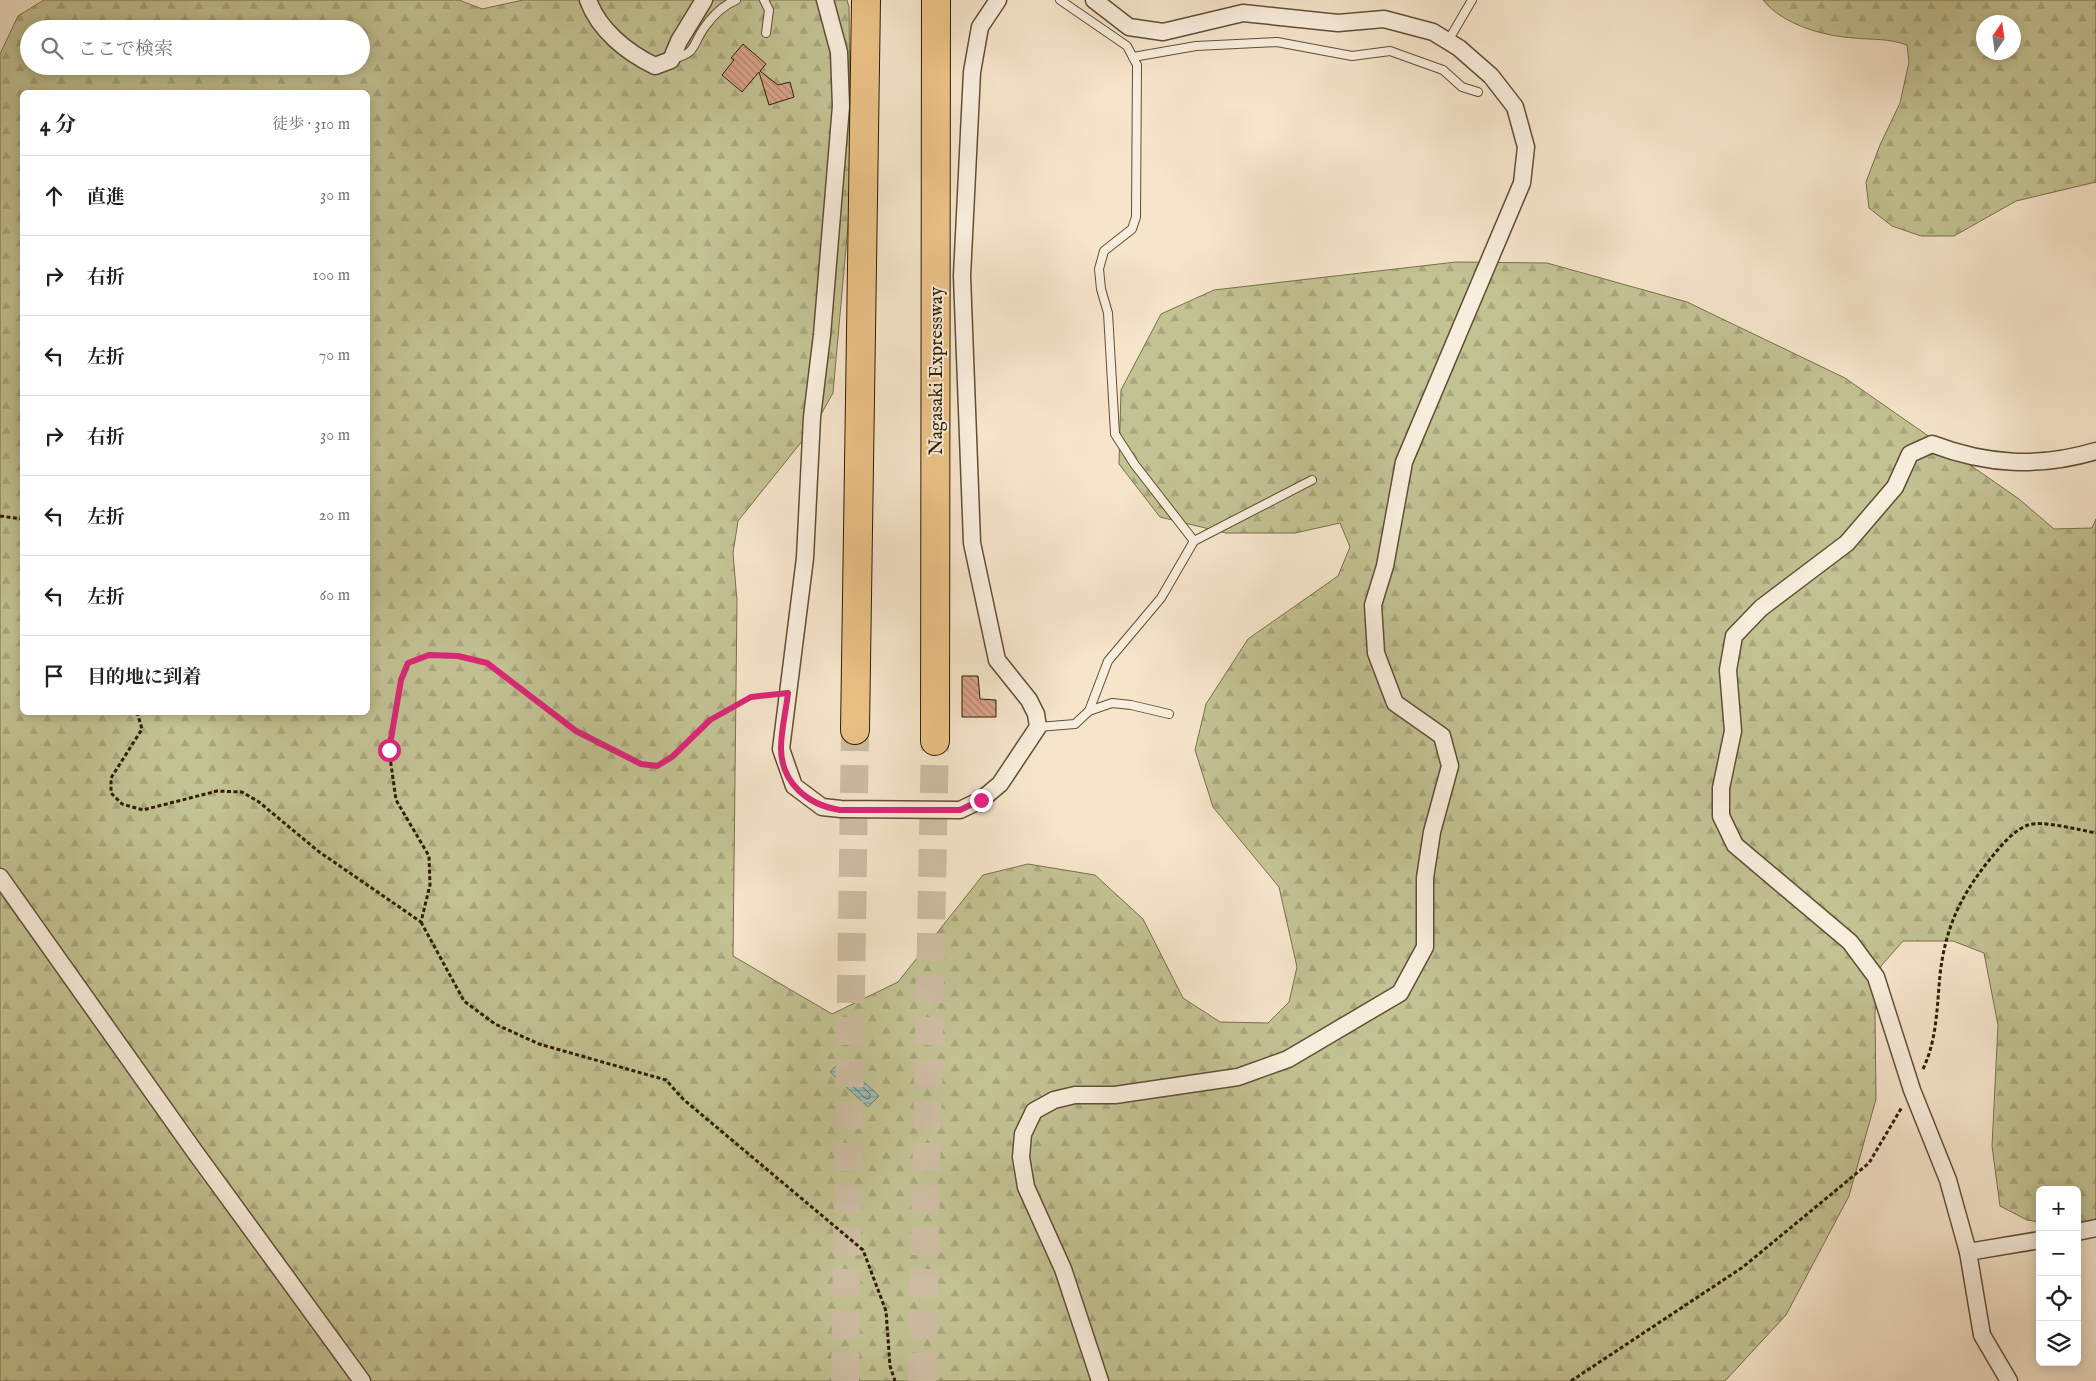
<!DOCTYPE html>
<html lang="ja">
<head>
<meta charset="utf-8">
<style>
	body { margin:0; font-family:"IM FELL English","Noto Serif JP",serif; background:#f6f6f6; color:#202124 }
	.controls { position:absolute; right:15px; bottom:15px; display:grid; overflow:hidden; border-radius:8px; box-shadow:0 2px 12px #0003 }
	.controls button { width:45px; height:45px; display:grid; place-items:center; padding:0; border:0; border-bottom:1px solid #e0e0e0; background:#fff; color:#202124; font:25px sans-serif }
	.compass { position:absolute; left:1976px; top:15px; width:45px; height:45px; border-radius:50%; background:#fff; box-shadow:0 2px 12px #0003; rotate:13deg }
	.stop { position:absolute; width:15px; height:15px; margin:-11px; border:4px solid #db2777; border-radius:50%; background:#fff }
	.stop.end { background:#db2777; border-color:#fff; box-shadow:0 1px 5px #0008 }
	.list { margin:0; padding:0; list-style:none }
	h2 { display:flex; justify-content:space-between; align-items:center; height:65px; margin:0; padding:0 20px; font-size:21px }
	h2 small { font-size:16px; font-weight:400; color:#757577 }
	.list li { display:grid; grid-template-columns:32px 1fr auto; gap:15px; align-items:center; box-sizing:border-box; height:80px; padding:0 20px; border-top:1px solid #e0e0e0 }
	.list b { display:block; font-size:19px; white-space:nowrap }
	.list em { font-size:16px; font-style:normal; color:#757577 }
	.icon { flex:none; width:28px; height:28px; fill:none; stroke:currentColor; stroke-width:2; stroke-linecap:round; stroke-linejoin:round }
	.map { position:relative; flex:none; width:2096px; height:1381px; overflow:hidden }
	.search { position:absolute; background:#fff; box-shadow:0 2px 12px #0003; left:20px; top:20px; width:350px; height:55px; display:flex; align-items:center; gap:12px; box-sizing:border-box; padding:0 18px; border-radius:28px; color:#757577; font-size:19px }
	.panel { position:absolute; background:#fff; box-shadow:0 2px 12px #0003; left:20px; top:90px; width:350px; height:625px; border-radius:8px }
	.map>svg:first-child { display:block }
	.forest { fill:url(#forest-firs); stroke:#79704b; fill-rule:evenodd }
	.water { fill:url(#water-rules); stroke:#717e71 }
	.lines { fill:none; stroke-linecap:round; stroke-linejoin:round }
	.shore { stroke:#666e5e; stroke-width:1 }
	.building { fill:url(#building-back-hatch); stroke:#2f1d03 }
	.highway-tunnel { stroke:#cebda3; stroke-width:28; stroke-dasharray:28 14; stroke-linecap:butt }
	.lane-casing { stroke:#614f35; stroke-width:10 }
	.street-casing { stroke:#614f35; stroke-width:19 }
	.highway-casing { stroke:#2f1d03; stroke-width:30 }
	.path { stroke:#2f1d03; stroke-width:3; stroke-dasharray:4 2.5; stroke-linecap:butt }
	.lane { stroke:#f9eedd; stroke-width:8 }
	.street { stroke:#f9eedd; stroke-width:16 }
	.highway { stroke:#ebc286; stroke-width:28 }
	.route { stroke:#db2777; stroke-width:6 }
	.labels { text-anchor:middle; stroke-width:4; stroke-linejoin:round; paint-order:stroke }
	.street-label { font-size:19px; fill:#2f1d03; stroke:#f9eedd }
</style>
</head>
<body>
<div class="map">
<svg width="2096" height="1381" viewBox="0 0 2096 1381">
	<defs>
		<pattern id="forest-firs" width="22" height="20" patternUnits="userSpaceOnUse" patternTransform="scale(1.25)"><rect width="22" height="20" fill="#c3c293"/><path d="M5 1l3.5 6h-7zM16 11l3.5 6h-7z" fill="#a8a67d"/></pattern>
		<pattern id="water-rules" width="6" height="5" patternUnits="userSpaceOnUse" patternTransform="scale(1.25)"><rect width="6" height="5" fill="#9dbfba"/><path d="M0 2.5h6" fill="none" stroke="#809b95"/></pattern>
		<pattern id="building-back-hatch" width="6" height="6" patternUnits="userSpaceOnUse" patternTransform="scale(1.25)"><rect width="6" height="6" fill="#dba38b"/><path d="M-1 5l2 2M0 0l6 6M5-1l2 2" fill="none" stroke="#b2846f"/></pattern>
	</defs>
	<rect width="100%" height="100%" fill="#f6e5cb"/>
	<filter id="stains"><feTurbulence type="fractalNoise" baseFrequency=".004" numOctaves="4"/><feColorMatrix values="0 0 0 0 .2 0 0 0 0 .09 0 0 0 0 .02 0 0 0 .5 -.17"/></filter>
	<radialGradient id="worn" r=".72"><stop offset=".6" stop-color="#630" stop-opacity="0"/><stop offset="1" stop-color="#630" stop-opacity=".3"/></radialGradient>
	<g class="forest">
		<path d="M44 0H459L482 9 523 0H847L849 7 851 192 833 393 815 425 738 521 733 553 737 601 733 956 832 1014 898 982 983 875 1028 864 1095 875 1143 919 1183 998 1220 1022 1268 1023 1289 1002 1297 967 1279 887 1213 807 1195 750 1206 704 1248 639 1338 576 1350 547 1340 523 1295 533H1226L1160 517 1119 464 1121 390 1161 314 1214 290 1456 262 1547 263 1687 302 1845 378 2019 499 2054 529 2092 528 2096 519V1222L2077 1227V1190H2040V1222L2027 1220 2000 1206 1992 1146 1998 1025 1984 953 1953 941H1903L1881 966 1875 1011 1876 1099 1849 1196 1786 1315 1725 1381H0V54L18 16ZM29 29H361V66H29ZM22 92H368V712H22Z"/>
		<path d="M1763 0H2096V182L2016 201 1954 236H1921L1892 226 1869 208 1866 182 1880 145 1900 103 1909 62 1907 45C1887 38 1874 40 1854 38 1824 36 1783 25 1763 0ZM1984 22H2014V52H1984Z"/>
	</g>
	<polygon class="water" points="841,1061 879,1096 868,1107 830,1072"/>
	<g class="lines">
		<polygon class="shore" points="843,1069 870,1094 870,1098 866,1099 839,1073 839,1070"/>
	</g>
	<g class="building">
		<polygon points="743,44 766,64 760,71 778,85 790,82 794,97 769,105 759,72 742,92 722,75 734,60 731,58"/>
		<polygon points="962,676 978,676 980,699 996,700 996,717 962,717"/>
	</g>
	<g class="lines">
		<g class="highway-tunnel">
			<polyline points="845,1381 855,730"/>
			<polyline points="922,1381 935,741"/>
		</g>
		<g class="lane-casing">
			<g id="lane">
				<polyline points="764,0 769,10 766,33"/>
				<polyline points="1060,0 1127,46 1137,65 1136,217 1132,229 1104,251 1099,269 1101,289 1108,313 1115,434 1135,465 1194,541 1312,480"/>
				<polyline points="1448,41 1472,0"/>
				<polyline points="1133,57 1196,46 1277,42 1352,56 1390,51 1443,70 1462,87 1478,92"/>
				<path d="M673 59C697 53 692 45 704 28 713 15 722 6 736 0"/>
				<polyline points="1089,711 1112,703 1131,705 1169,714"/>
				<polyline points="1038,727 1075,724 1089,711 1108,661 1161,598 1194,541"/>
			</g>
		</g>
		<g class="street-casing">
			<g id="street">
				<path d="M588 0C599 30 626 52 655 66L671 60 679 41 704 0"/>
				<polyline points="825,0 839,52 841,106 822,335 812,417 805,558 781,749 794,786 822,807 841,809 960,810 981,800 1000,784 1038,727 1036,714 1029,700 997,660 972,543 962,276 972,72 980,27 998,0"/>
				<polyline points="1094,0 1129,27 1163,32 1243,13 1338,23 1384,19 1433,32 1459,48 1491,76 1515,107 1526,147 1522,183 1404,462 1385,566 1373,605 1376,653 1395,703 1442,736 1450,766 1432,832 1425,878 1425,947 1400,993 1288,1059 1238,1077 1115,1095 1075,1095 1054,1100 1034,1111 1023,1134 1021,1157 1026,1187 1063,1269 1100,1381"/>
				<polyline points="0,877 195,1152 362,1381"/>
				<polyline points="2077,1232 2096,1228"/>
				<polyline points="1968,1252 2040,1240"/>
				<path d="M2009 1381 1982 1335 1968 1252 1948 1180 1912 1090 1876 977 1850 942 1735 845 1721 816V788L1733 731 1728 670 1734 636 1761 608 1847 543 1895 487 1910 454 1932 444C1987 465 2039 468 2096 451"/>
			</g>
		</g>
		<g class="highway-casing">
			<g id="highway">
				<polyline points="855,730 866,0"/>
				<polyline points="935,741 936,0"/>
			</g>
		</g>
		<g class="path">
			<polyline points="0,516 22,519"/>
			<polyline points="137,712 142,729 111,778 111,793 122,804 143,810 217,791 242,792 259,802 318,851 421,922 430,885 429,856 396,800 389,750 401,681 407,663 429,655 458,656 487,663 576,731 641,765 657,766 672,757 710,720 751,697 772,695"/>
			<polyline points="421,922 464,1001 495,1024 539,1044 666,1080 683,1099 863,1250 886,1311 890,1366 895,1381"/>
			<path d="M1923 1069C1937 1040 1937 1006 1940 975 1945 930 1959 899 1986 864 1998 850 2010 832 2028 825 2042 820 2080 830 2096 833"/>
			<polyline points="1571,1381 1743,1267 1869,1163 1902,1107"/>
		</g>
		<use href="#lane" class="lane"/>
		<use href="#street" class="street"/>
		<use href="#highway" class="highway"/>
	</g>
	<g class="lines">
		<path class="route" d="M389 750 401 680 408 663 429 655 458 656 487 663 576 731 641 764 657 766 672 757 710 720 751 697 788 693C786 711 781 730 781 748 781 783 808 805 840 810H960L981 800"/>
	</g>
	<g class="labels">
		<g class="street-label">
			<text transform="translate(935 371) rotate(-90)" y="7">Nagasaki Expressway</text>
		</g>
	</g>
	<rect width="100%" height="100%" filter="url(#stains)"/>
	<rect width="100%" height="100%" fill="url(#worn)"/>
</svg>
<div class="controls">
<button>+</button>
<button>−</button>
<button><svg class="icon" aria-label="locate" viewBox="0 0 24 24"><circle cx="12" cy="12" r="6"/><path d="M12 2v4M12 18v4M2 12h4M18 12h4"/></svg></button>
<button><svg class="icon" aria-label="layers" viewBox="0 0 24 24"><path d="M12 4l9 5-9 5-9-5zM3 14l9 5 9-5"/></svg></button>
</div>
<svg class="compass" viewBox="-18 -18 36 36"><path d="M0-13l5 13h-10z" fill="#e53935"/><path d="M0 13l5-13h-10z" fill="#757577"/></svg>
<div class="stop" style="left:389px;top:750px"></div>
<div class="stop end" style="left:981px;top:800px"></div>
<div class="search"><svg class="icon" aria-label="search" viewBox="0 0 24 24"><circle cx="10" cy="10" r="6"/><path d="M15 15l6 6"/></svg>ここで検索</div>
<section class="panel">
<h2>4 分<small>徒歩 · 310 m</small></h2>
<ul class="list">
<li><svg class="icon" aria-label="ahead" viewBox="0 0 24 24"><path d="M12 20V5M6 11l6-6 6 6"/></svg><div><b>直進</b></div><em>30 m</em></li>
<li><svg class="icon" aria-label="right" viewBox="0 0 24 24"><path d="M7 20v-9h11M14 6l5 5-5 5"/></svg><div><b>右折</b></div><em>100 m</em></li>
<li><svg class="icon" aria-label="left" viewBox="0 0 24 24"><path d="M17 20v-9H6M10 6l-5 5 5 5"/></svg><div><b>左折</b></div><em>70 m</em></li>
<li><svg class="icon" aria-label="right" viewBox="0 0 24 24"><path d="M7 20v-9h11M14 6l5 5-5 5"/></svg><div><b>右折</b></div><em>30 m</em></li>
<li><svg class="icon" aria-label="left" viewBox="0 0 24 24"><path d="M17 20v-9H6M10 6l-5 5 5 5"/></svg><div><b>左折</b></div><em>20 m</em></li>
<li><svg class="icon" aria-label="left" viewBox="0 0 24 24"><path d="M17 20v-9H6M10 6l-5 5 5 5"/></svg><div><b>左折</b></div><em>60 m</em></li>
<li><svg class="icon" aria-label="arrive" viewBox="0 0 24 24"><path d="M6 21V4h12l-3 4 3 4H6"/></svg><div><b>目的地に到着</b></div></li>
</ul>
</section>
</div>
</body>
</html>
